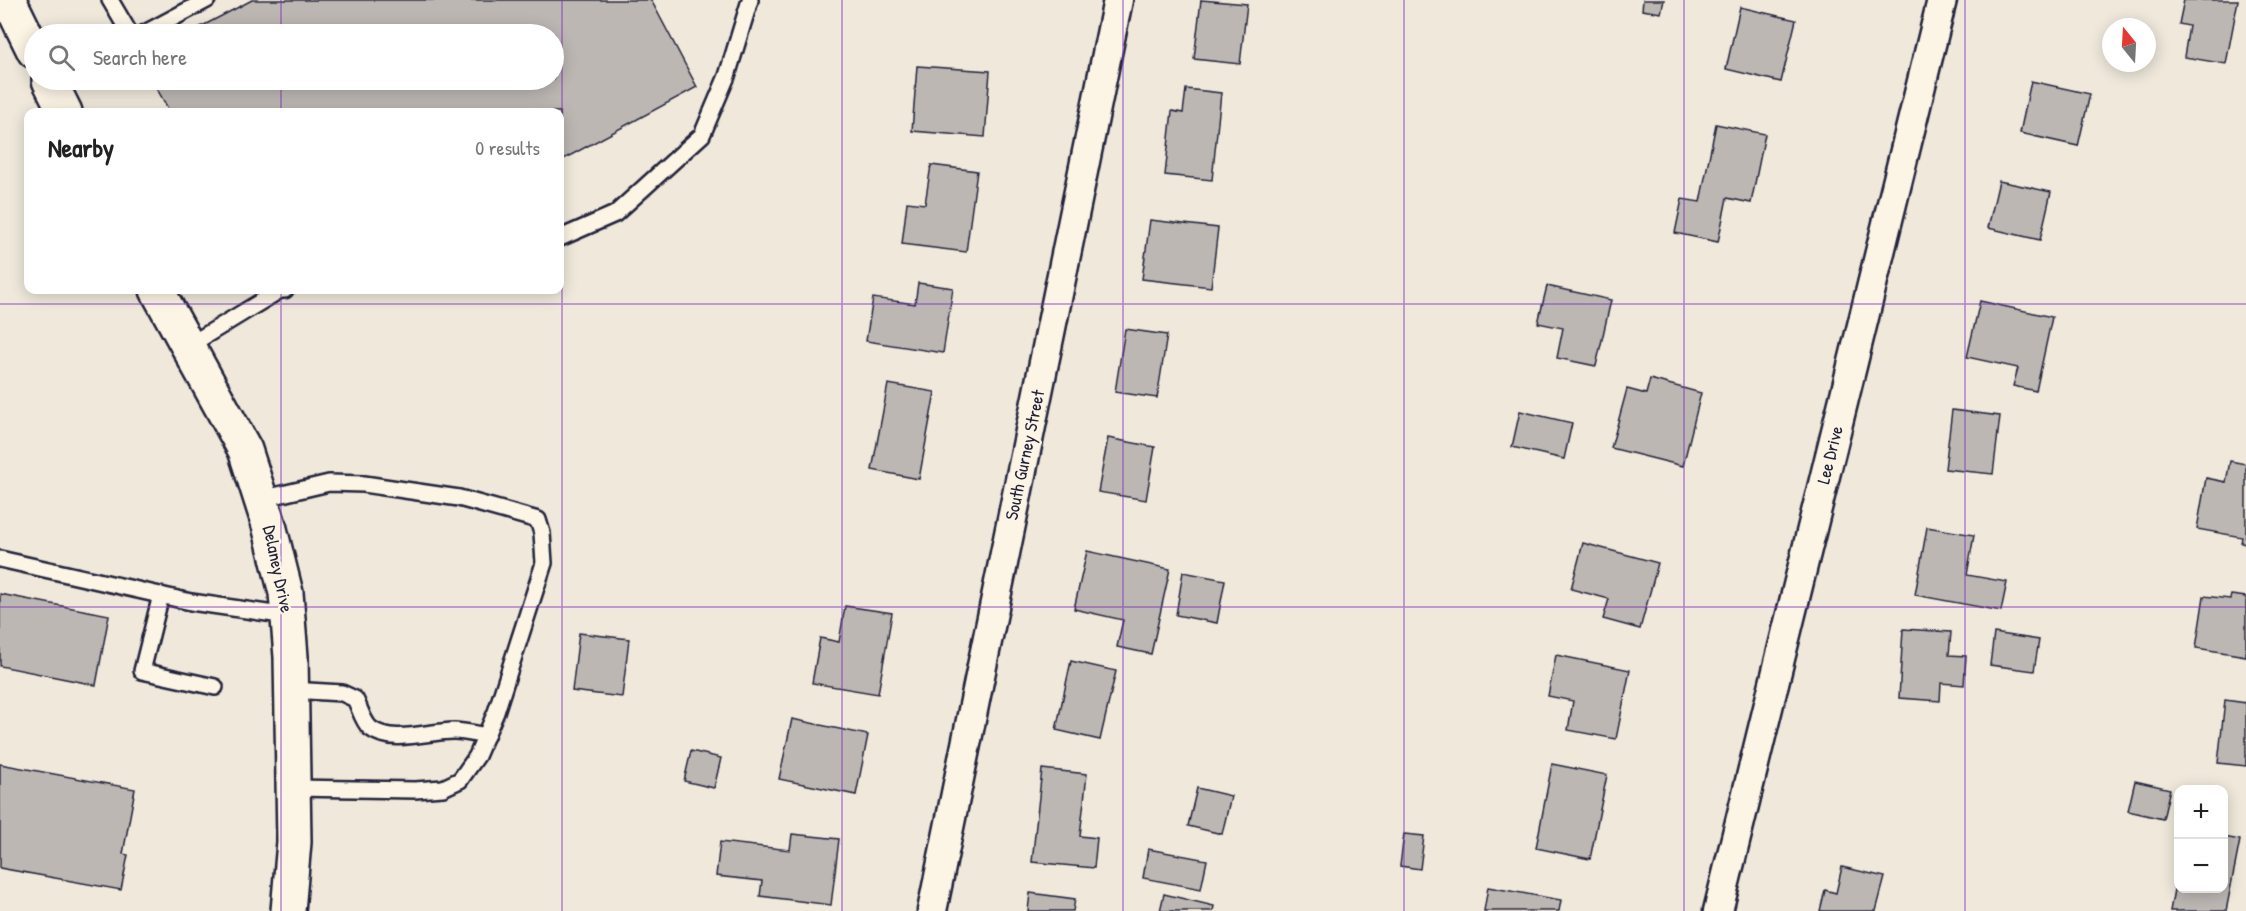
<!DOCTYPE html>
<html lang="en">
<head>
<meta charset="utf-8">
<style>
	body { margin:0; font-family:"Patrick Hand",sans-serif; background:#f6f6f6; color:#222 }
	.controls { position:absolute; right:18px; bottom:18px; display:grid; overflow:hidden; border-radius:12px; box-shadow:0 3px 15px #0003 }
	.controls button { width:54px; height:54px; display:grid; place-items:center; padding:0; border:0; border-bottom:2px solid #e0e0e0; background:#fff; color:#222; font:30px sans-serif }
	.compass { position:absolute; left:2102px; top:18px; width:54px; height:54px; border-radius:50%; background:#fff; box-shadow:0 3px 15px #0003; rotate:342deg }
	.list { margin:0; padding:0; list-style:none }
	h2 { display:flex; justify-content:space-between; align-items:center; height:78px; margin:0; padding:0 24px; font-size:26px }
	h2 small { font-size:20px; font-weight:400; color:#767676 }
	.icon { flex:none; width:33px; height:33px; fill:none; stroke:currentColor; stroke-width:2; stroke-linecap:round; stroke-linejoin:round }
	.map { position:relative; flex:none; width:2246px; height:911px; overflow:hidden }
	.search { position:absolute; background:#fff; box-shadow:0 3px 15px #0003; left:24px; top:24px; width:540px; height:66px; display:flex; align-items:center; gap:15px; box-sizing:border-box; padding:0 21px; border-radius:33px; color:#767676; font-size:22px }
	.panel { position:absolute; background:#fff; box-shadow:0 3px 15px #0003; left:24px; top:108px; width:540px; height:186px; border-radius:12px }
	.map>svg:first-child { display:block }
	.building { fill:#bcb7b3; stroke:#22223b; stroke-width:1.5 }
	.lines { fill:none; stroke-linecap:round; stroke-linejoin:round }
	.lane-casing { stroke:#22223b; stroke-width:20 }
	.street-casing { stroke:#22223b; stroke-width:33 }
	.secondary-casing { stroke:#22223b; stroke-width:38 }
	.lane { stroke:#fcf5e5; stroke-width:15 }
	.street { stroke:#fcf5e5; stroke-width:28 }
	.secondary { stroke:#fcf5e5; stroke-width:33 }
	.grid { fill:none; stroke:#7b2cbf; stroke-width:1.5; stroke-opacity:0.55 }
	.labels { text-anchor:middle; stroke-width:5; stroke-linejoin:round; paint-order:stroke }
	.street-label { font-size:18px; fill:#22223b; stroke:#fcf5e5 }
</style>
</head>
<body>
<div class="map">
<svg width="2246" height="911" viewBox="0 0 2246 911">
	<rect width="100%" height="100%" fill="#efe8db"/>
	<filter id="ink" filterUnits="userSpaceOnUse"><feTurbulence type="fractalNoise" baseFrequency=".0167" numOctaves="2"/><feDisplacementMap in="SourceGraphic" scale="12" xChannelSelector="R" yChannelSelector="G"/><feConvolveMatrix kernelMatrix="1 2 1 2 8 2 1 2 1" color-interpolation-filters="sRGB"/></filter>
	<g filter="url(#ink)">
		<g class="building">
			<polygon points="252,0 651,0 697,87 560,161 560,112 170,112 152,80 554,80 554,34 187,34"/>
			<polygon points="1201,0 1247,4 1240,64 1194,59"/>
			<polygon points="1643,0 1664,0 1661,13 1642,10"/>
			<polygon points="2184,0 2238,0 2226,64 2184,57 2189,26 2179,24"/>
			<polygon points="1740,7 1796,20 1781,82 1726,69"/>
			<polygon points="917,66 990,71 985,137 912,131"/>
			<polygon points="2031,81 2090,94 2078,146 2020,133"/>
			<polygon points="1186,89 1221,93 1212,180 1165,175 1172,111 1183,113"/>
			<polygon points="1716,124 1765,134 1751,203 1727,198 1718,242 1675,233 1682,199 1700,202"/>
			<polygon points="931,165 977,171 966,252 902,244 907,202 925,204"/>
			<polygon points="1999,181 2051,192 2040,240 1988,228"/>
			<polygon points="1150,220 1218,228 1211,287 1142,279"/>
			<polygon points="918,283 953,288 943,353 866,341 873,298 915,304"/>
			<polygon points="1547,286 1611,300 1596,366 1557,358 1563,328 1538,323"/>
			<polygon points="1980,301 2052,317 2036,391 2013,386 2018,368 1967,357"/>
			<polygon points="1125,329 1167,335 1157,398 1115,392"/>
			<polygon points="1650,379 1701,393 1683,466 1611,448 1627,389 1646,394"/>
			<polygon points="888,384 935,392 919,479 872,470"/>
			<polygon points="1952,410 2000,416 1993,474 1945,469"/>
			<polygon points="1520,411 1572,423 1564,459 1512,447"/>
			<polygon points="1108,438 1155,447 1146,500 1098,492"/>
			<polygon points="2230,461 2246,464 2246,544 2241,543 2242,537 2197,529 2206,478 2226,482"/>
			<polygon points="1927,527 1974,535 1967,575 2007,582 2001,611 1915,595"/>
			<polygon points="1583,543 1658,563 1640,629 1603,619 1609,599 1571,589"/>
			<polygon points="1087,551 1170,569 1151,654 1117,647 1123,620 1074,609"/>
			<polygon points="1183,572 1225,580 1217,623 1176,615"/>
			<polygon points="0,594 109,615 96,685 0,666"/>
			<polygon points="2231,595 2246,597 2246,656 2196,648 2204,596 2230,599"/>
			<polygon points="845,606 892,613 878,694 812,683 820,638 839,642"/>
			<polygon points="1903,629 1951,632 1949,655 1966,656 1964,685 1941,683 1940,701 1899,698"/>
			<polygon points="579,633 629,639 622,697 572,691"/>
			<polygon points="1994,633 2039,640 2034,671 1990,665"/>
			<polygon points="1556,655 1630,670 1616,739 1568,730 1573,701 1548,696"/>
			<polygon points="1071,661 1116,671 1100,740 1056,730"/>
			<polygon points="2225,700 2246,703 2246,766 2218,763"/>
			<polygon points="792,719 868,735 856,795 779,779"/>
			<polygon points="691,751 721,758 714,788 684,781"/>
			<polygon points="0,764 135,789 123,854 128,855 121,890 0,868"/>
			<polygon points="1552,764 1607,775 1590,859 1536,848"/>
			<polygon points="1042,769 1087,774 1080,836 1097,838 1094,868 1032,862"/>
			<polygon points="2135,781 2170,789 2163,819 2128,811"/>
			<polygon points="1197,788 1231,796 1222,834 1188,826"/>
			<polygon points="792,834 839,839 831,905 760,896 762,881 716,876 720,842 790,850"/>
			<polygon points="1404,834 1424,836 1420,869 1400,866"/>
			<polygon points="2224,837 2240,840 2226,911 2170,911 2178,868 2178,888 2224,888"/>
			<polygon points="1148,849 1207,860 1201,889 1143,878"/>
			<polygon points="1842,867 1885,877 1876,911 1820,911 1825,890 1836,893"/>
			<polygon points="1488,887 1561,900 1559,911 1484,911"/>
			<polygon points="1030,893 1075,899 1073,911 1028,911"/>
			<polygon points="1164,894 1214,906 1213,911 1160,911"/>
		</g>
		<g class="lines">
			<g class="lane-casing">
				<g id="lane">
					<polyline points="110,0 130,34"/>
					<polyline points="143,34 207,0"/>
					<polyline points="560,238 615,214 702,135 727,76 750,0"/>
					<polyline points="188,346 280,290 285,290"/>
					<polyline points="261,499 329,483 364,484 459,498 538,520 542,533 544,563 496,712 477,756 460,780 443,788 415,790 293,788"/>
					<polyline points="0,559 191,602 288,616"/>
					<polyline points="161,595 142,671 215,687"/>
					<path d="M291 690 342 693 355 699C360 708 362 720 370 728 391 745 430 731 453 731 464 731 475 734 486 736"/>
				</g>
			</g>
			<g class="street-casing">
				<g id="street">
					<polyline points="932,911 1118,0"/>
					<polyline points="1718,911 1942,0"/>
				</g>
			</g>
			<g class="secondary-casing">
				<g id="secondary">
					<polyline points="9,0 34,51"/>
					<polyline points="49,80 65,112"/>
					<polyline points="157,290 245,450 269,525 286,593 291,657 294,842 288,911"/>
				</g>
			</g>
			<use href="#lane" class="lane"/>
			<use href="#street" class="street"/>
			<use href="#secondary" class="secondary"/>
		</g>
	</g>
	<path class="grid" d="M281 0V34M562 0V911M842 0V911M1123 0V911M1404 0V911M1684 0V911M1965 0V911M281 80V112M281 290V911M0 304H2246M0 607H2246"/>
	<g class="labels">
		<g class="street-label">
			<text transform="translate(1025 455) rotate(-78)" y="6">South Gurney Street</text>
			<text transform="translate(1830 455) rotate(-76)" y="6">Lee Drive</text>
			<text transform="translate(278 569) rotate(78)" y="6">Delaney Drive</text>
		</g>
	</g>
</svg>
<div class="controls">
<button>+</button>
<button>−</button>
</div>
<svg class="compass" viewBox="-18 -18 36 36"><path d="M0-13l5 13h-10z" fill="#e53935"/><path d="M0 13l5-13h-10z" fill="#767676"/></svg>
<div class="search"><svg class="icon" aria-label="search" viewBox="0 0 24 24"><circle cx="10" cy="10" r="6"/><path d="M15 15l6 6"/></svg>Search here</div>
<section class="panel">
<h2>Nearby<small>0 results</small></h2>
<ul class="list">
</ul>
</section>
</div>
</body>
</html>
